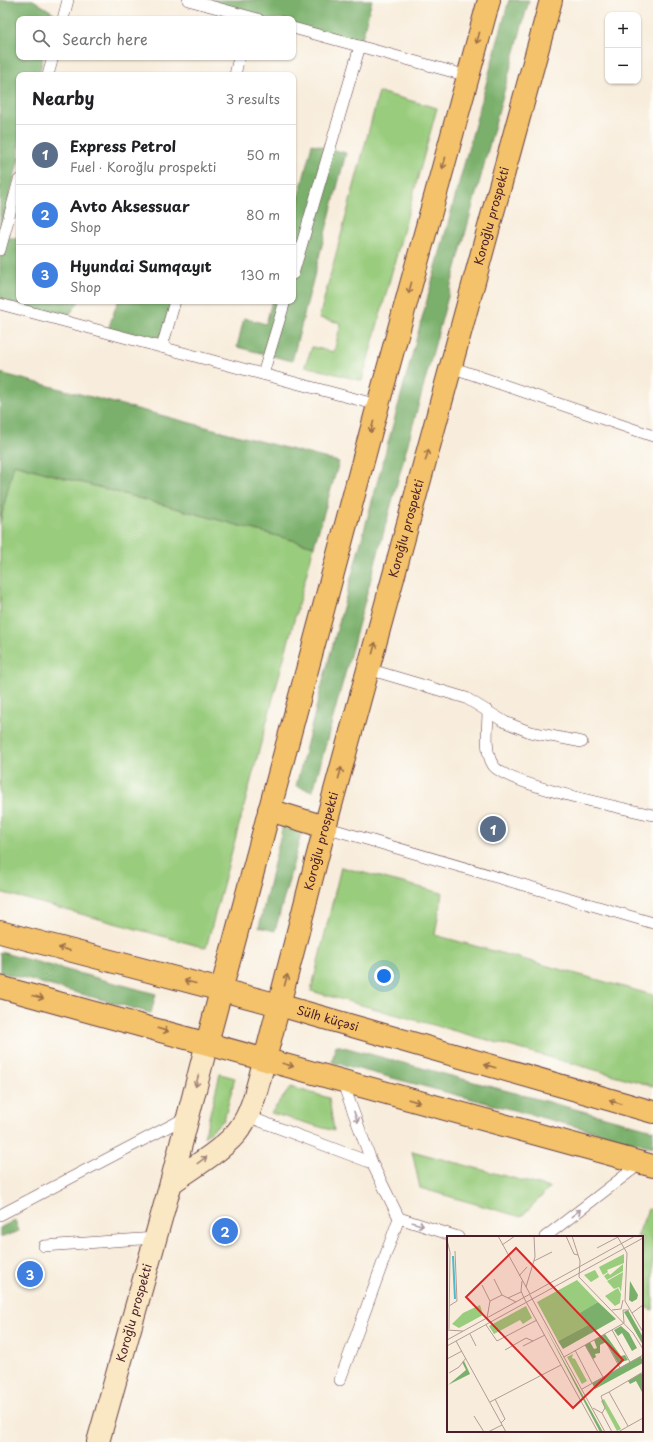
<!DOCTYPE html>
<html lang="en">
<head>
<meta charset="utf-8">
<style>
	body { margin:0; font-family:"Playpen Sans",sans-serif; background:#f2f2f2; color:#202124 }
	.controls { position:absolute; right:12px; top:12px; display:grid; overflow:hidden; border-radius:8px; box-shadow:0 1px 3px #0004 }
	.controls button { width:36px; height:36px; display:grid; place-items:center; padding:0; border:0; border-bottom:1px solid #e0e0e0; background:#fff; color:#202124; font:20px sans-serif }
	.you { position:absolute; left:384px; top:976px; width:14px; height:14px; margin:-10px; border:3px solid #fff; border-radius:50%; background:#1a73e8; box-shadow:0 0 0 6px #1a73e833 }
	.badge { display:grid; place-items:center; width:26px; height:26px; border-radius:50%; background:#7c3aed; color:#fff; font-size:13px; font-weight:700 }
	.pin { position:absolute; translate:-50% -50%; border:2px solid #fff; box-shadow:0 1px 4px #0006 }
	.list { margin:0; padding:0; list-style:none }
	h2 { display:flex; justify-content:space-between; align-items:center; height:52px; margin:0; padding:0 16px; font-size:17px }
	h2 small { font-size:13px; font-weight:400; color:#757577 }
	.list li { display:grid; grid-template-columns:26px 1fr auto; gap:12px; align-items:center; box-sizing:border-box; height:60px; padding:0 16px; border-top:1px solid #e0e0e0 }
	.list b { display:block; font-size:15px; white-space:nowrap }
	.list p { margin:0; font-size:13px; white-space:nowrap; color:#757577 }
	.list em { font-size:13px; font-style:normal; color:#757577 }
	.icon { flex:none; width:22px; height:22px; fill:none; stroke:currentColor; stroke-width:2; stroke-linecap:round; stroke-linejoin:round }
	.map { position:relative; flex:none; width:653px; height:1442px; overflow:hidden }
	.search { position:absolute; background:#fff; box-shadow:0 1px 3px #0004; left:16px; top:16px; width:280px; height:44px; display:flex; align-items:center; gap:10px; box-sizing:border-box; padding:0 14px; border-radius:8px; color:#757577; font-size:15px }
	.panel { position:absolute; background:#fff; box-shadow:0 1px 3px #0004; left:16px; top:72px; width:280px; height:232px; border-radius:8px }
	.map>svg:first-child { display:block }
	.green { fill:#99cc7d; stroke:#727654 }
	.forest { fill:#7ab06c; stroke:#62684c }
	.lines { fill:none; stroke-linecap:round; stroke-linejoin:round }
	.lane-casing { stroke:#643e46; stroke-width:12 }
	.secondary-casing { stroke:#643e46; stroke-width:24 }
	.primary-casing { stroke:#643e46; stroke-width:24 }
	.highway-casing { stroke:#643e46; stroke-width:24 }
	.lane { stroke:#fff; stroke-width:11 }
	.secondary { stroke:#fae7c3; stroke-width:22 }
	.primary { stroke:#f3c26a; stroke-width:22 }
	.highway { stroke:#f3c26a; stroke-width:22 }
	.oneway { stroke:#9e704a }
	.oneway2 { stroke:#a28377 }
	.oneway3 { stroke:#ae9aa0 }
	.labels { text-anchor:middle; stroke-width:3; stroke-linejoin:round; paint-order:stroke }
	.street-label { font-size:12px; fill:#4a1f2b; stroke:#fdfcf7 }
	.inset-river { fill:none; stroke:#4fbacc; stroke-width:2 }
	.inset-road { fill:none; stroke:#b29b95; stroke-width:1 }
	.view { fill:#d62828; fill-opacity:0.15; stroke:#d62828; stroke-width:2 }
	.inset-edge { fill:none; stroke:#4a1f2b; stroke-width:2 }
</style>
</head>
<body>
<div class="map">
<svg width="653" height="1442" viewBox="0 0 653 1442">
	<rect width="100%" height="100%" fill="#fdfcf7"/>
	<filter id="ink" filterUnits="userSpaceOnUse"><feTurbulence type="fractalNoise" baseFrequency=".025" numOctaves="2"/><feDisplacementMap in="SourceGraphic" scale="8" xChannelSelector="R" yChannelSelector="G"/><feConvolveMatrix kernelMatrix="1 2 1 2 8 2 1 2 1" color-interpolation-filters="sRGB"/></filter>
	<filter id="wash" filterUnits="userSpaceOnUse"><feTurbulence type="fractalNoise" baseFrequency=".012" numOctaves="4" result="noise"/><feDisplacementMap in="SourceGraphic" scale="16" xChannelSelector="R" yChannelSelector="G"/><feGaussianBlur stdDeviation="0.9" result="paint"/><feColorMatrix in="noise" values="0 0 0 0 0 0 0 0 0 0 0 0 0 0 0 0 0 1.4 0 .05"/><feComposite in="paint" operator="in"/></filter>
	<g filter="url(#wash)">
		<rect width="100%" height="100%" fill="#f8eddc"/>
		<g class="green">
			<polygon points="379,92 437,108 362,381 305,366 312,347 334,352 341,323 319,318"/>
			<polygon points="13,464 314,546 206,948 0,892 0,523"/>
			<polygon points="341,867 442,893 435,935 653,995 653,1086 311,991"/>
			<polygon points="220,1074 235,1078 224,1120 204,1137"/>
			<polygon points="291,1087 329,1098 334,1131 271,1113"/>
			<polygon points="412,1151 550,1188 521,1217 420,1188"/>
			<polygon points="648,1209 653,1210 653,1310 642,1306 642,1237 637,1237"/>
		</g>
		<g class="forest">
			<polygon points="0,0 33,0 54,13 52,19 19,19 19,57 43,57 39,75 19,75 19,158 0,236 19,239 19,301 79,301 65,321 0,304"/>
			<polygon points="189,0 372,0 360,46 293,28 293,19 259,19"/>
			<polygon points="509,0 529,0 313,791 296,786 324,677"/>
			<polygon points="312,144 346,153 292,361 237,347 244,318 266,324 272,301 293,301 293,220"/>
			<polygon points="118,301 175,301 162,347 107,332"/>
			<polygon points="0,373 339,462 314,546 14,464 0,522"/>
			<polygon points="283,825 302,831 275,931 259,927"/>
			<polygon points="0,952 156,994 151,1013 0,972"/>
			<polygon points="336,1045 653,1130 653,1147 332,1062"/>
			<polygon points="15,1220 19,1231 0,1238 0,1228"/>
		</g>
	</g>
	<g filter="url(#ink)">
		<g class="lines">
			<g class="lane-casing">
				<g id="lane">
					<polyline points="188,0 258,19"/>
					<polyline points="63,19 68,0"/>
					<polyline points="293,28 468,76"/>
					<polyline points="48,75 53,57"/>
					<polyline points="235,75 239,57"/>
					<polyline points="0,250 19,180"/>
					<polyline points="293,274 360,46"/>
					<polyline points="0,304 378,405"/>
					<polyline points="162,347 175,301"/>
					<polyline points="451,367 653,436"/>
					<polyline points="263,374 285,301"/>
					<polyline points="368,669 466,698 505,722 530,732 582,742"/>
					<path d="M488 711C488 727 484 751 493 765 504 784 626 809 653 815"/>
					<polyline points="325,827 653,923"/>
					<polyline points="342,1081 372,1163 399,1218 458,1237"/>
					<polyline points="247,1116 372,1163"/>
					<polyline points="0,1215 187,1117"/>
					<polyline points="545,1237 641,1163"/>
					<polyline points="44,1246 155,1238"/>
					<polyline points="340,1380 399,1218"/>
				</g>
			</g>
			<g class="secondary-casing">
				<g id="secondary">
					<path d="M171 1183C190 1169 227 1148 240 1128 254 1109 258 1081 265 1059"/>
					<path id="s1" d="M98 1442 171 1183 207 1043"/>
				</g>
			</g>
			<g class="primary-casing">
				<g id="primary">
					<polyline points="269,810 325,827"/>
					<polyline points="207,1043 378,405 489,0"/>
					<path id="s2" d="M265 1059 325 827 551 0"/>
				</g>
			</g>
			<g class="highway-casing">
				<g id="highway">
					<path id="s3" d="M0 932 279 1005 653 1112"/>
					<polyline points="0,987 653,1166"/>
				</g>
			</g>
			<use href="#lane" class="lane"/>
			<use href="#secondary" class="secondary"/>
			<use href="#primary" class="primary"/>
			<use href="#highway" class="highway"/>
		</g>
		<defs><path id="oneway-shaft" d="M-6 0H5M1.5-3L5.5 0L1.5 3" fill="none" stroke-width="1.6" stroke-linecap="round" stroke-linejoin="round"/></defs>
		<g class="oneway">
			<use href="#oneway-shaft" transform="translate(478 38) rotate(105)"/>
			<use href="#oneway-shaft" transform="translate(444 163) rotate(105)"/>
			<use href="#oneway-shaft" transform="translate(410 288) rotate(105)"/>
			<use href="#oneway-shaft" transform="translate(372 427) rotate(105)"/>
			<use href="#oneway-shaft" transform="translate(427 455) rotate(-75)"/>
			<use href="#oneway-shaft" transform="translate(374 648) rotate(-75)"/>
			<use href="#oneway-shaft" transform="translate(340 773) rotate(-75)"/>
			<use href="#oneway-shaft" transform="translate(64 949) rotate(-165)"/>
			<use href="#oneway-shaft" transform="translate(286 980) rotate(-75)"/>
			<use href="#oneway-shaft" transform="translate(190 982) rotate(-165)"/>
			<use href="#oneway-shaft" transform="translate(38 997) rotate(15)"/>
			<use href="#oneway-shaft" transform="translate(163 1030) rotate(16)"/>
			<use href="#oneway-shaft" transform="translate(288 1065) rotate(16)"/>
			<use href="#oneway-shaft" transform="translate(490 1066) rotate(-164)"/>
			<use href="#oneway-shaft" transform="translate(414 1101) rotate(16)"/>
			<use href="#oneway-shaft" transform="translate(615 1102) rotate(-164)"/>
		</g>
		<g class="oneway2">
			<use href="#oneway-shaft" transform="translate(197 1081) rotate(104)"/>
			<use href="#oneway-shaft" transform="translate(202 1160) rotate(-36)"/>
		</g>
		<g class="oneway3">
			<use href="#oneway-shaft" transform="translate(356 1117) rotate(70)"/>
			<use href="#oneway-shaft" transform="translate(576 1213) rotate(-38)"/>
			<use href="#oneway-shaft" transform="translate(418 1224) rotate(18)"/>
		</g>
	</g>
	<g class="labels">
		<g class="street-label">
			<text dy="4" stroke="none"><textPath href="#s2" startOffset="873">Koroğlu prospekti</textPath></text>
			<text dy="4" stroke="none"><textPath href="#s2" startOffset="549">Koroğlu prospekti</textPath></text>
			<text dy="4" stroke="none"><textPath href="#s2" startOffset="225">Koroğlu prospekti</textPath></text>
			<text dy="4" stroke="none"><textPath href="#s3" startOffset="339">Sülh küçəsi</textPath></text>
			<text dy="4" stroke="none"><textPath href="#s1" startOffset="134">Koroğlu prospekti</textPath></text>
		</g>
	</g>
	<g transform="translate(447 1236)">
		<rect width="196" height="196" fill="#f8eddc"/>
		<path d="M177 18V27L160 34 161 36 156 39 152 31ZM176 28V35L160 44 157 40 161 37 163 39ZM148 34 152 41 144 46 137 39ZM176 36 174 56 172 51 167 53 160 45ZM130 44 151 66 134 77 141 89 111 105 90 66ZM171 52 174 58 173 67 168 70 158 60ZM33 69 36 79 12 92 5 88 16 77ZM79 70 85 82 76 88 73 84 47 98 42 90ZM126 118 125 122 128 123 140 145 135 148 120 121ZM157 163 174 193 170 195 154 165Z" fill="#99cc7d"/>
		<path d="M183 45 191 59 190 63 185 66 182 64ZM151 66 169 83 116 113 111 105 141 89 133 77ZM181 74 196 101V109L177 76ZM95 85 101 96 156 196H153ZM174 90 182 97 190 112 185 115 175 97 171 100 167 94ZM158 98 174 120 178 119 181 124 171 127 159 106 153 109V117L148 118 149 121 146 123 138 109 143 106 147 113 150 112 147 104ZM194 120 196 127 148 153 145 147ZM17 125 23 138 1 149 19 134 15 126ZM194 137 196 140 195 156 189 145 183 148 181 145Z" fill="#7ab06c"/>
		<path class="inset-river" d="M6 20 8 63"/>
		<path class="inset-road" d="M51 0 83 58M119 0 127 18 131 19M125 0 133 25 132 41 186 97 196 113M170 0 180 17 178 65 196 96M0 4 3 16 2 93M55 9 68 0M150 12 171 1M87 25 105 16M72 40 80 31M47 43 55 59M75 45 74 55 77 62M35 49 43 65M79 51 88 21 87 0M83 59 158 196M61 62 74 56M77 62 151 196M2 70 10 65 8 15M165 74 174 73 176 64M185 77 196 69M40 82 43 65 55 59 69 66M39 89 50 105 90 84M0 94 16 95M165 94 183 126M23 98 29 110M155 99 173 132M0 104 188 0M9 105 59 196M138 109 156 141M0 110 196 2M76 110 98 99M58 114 79 102 86 105M128 114 145 147M117 121 177 87 176 74H182M0 123 15 115M2 137 12 131 19 122M135 153 196 119M48 163 58 183 54 187M43 166 114 129M146 172 155 177 165 196M155 177 158 172 154 160 162 156M27 180 37 196M181 190 162 156 196 136M41 196 55 189M171 196 196 182"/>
		<path class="view" d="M69 12 176 124 126 172 19 61Z"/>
		<rect width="196" height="196" class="inset-edge"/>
	</g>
</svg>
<div class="controls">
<button>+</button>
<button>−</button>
</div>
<div class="you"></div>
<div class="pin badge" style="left:493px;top:829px;background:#5c6f8a">1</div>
<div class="pin badge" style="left:225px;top:1231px;background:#3f7fe0">2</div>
<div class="pin badge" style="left:30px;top:1274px;background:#3f7fe0">3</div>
<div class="search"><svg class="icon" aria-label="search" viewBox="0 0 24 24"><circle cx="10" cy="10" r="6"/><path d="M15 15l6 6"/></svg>Search here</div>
<section class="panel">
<h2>Nearby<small>3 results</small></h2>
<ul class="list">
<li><span class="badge" style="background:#5c6f8a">1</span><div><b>Express Petrol</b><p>Fuel · Koroğlu prospekti</p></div><em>50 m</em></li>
<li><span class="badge" style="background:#3f7fe0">2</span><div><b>Avto Aksessuar</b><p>Shop</p></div><em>80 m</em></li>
<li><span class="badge" style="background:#3f7fe0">3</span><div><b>Hyundai Sumqayıt</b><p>Shop</p></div><em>130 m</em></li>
</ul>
</section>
</div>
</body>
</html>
